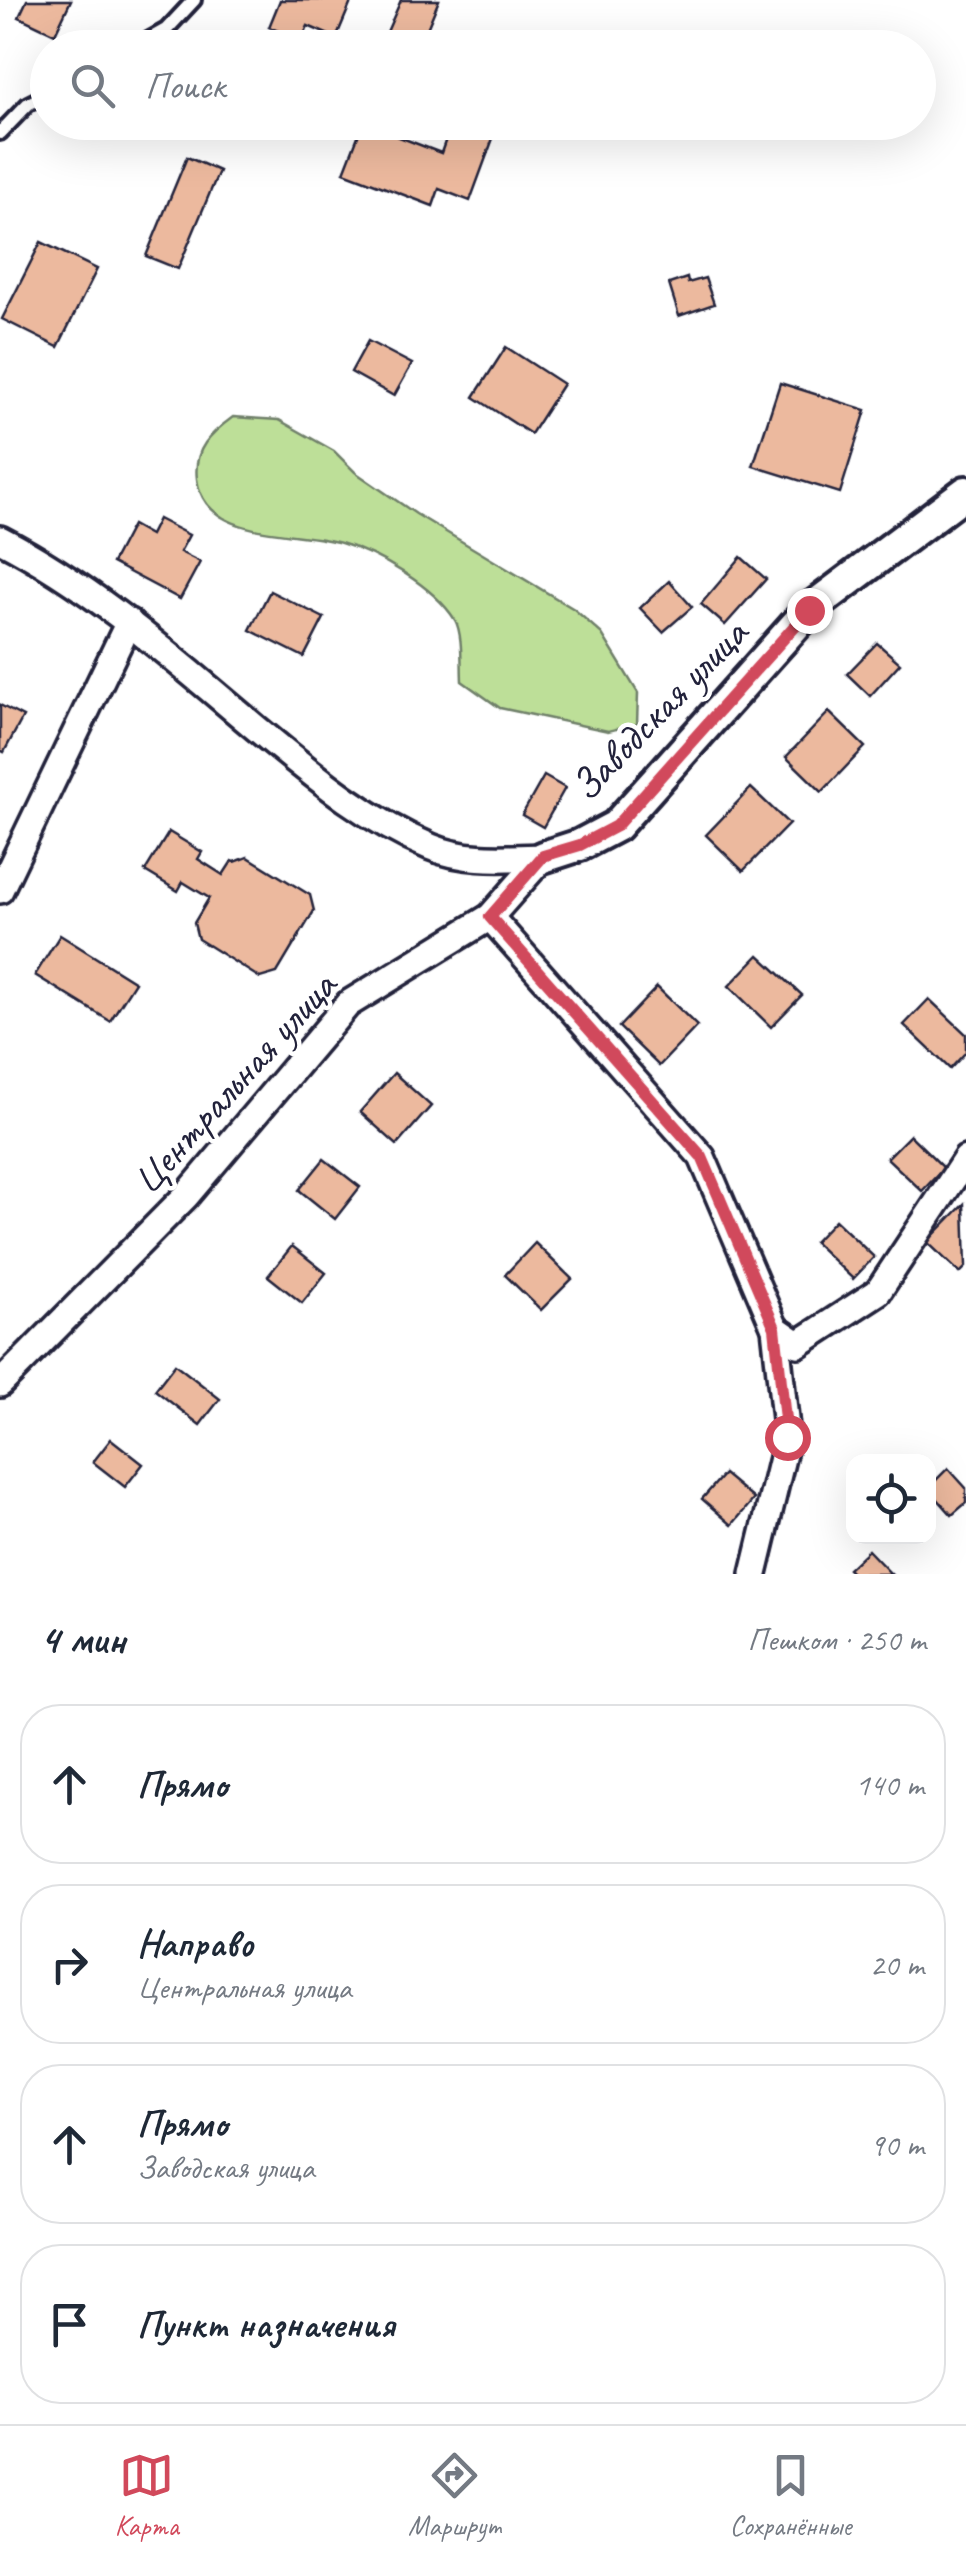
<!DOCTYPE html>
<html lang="ru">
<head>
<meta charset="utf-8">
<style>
	body { margin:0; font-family:Caveat,sans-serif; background:#f2f2f3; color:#1f2937 }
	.controls { position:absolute; right:30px; bottom:30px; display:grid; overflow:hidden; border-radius:20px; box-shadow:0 10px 40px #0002 }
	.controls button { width:90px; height:90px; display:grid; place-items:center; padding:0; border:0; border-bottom:2px solid #e0e1e3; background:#fff; color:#1f2937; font:50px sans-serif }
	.stop { position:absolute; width:30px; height:30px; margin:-22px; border:8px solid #d1495b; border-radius:50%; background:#fff }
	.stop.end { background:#d1495b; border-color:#fff; box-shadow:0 2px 10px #0008 }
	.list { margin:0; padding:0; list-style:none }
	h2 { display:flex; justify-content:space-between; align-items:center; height:130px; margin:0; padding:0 40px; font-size:42px }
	h2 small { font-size:32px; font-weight:400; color:#747a83 }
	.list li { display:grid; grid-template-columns:65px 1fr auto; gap:30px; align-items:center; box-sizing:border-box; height:160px; margin:0 20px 20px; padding:0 20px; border:2px solid #e0e1e3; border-radius:40px }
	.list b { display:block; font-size:38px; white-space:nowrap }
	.list p { margin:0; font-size:32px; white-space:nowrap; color:#747a83 }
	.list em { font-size:32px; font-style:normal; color:#747a83 }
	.icon { flex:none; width:55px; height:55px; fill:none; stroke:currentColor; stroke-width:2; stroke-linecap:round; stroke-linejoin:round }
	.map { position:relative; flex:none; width:966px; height:1574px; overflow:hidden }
	.search { position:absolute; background:#fff; box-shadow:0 10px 40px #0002; left:30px; right:30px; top:30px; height:110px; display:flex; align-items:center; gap:25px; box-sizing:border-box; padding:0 35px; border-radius:55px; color:#747a83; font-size:38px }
	.sheet { height:850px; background:#fff }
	nav { display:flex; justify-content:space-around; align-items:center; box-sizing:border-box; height:140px; border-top:2px solid #e0e1e3; background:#fff; font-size:28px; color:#747a83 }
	nav a { display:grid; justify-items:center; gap:5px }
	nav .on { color:#d1495b }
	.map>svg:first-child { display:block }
	.green { fill:#bddf98; stroke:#70806a; stroke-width:2.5 }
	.building { fill:#ecb99e; stroke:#22223b; stroke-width:2.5 }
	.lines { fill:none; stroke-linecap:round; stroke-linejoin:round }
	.service-casing { stroke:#22223b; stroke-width:20 }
	.minor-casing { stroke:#22223b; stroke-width:32 }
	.tertiary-casing { stroke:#22223b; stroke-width:38 }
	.service { stroke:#fff; stroke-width:12 }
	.minor { stroke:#fff; stroke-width:25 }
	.tertiary { stroke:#fff; stroke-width:30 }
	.route { stroke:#d1495b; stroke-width:12 }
	.labels { text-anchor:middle; stroke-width:9; stroke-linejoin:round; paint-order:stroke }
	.street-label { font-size:42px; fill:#22223b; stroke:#fff }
</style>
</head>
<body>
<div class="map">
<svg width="966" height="1574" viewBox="0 0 966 1574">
	<rect width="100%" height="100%" fill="#fff"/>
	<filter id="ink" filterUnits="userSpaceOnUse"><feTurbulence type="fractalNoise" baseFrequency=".01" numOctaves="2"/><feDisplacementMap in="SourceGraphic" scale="20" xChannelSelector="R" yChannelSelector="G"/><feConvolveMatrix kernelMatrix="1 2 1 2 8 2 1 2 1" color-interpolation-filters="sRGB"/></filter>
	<g filter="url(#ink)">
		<path class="green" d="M233 417 279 420 334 451 355 472 416 514 574 609 602 634 638 693 637 724 608 731 500 708 462 681C461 664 463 634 455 620 434 586 378 554 341 543 298 529 205 542 197 479 193 449 211 433 233 417Z"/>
		<g class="building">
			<polygon points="27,0 71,0 55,34 19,17"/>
			<polygon points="280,0 352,0 336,38 308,26 301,41 269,27"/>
			<polygon points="401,0 439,0 419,48 400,48 383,41"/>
			<polygon points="452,122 499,122 470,201 439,189 433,206 344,172 363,123 441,153"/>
			<polygon points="187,157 219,171 178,269 146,256"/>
			<polygon points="41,242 97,269 58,347 2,319"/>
			<polygon points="687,278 688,283 705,278 714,304 679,316 669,284"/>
			<polygon points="368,341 412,364 394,396 351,372"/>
			<polygon points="506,347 563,384 531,434 474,397"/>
			<polygon points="780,383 866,410 840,493 753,466"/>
			<polygon points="158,519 189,535 180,552 200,562 180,599 112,563 132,525 150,535"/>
			<polygon points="741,557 766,579 725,625 701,604"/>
			<polygon points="669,581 692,607 663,632 640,608"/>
			<polygon points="270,591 324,618 304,657 250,630"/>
			<polygon points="877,643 900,663 870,696 847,674"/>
			<polygon points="0,705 23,717 4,752 0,750"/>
			<polygon points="829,712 865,747 822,792 786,757"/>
			<polygon points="544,776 565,788 543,827 522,815"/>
			<polygon points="751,788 789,824 743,871 706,835"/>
			<polygon points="169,832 202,852 198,859 223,875 232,861 235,862 248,857 310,895 314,911 277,973 260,978 198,939 194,923 209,898 183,882 178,891 145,871"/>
			<polygon points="60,935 135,982 110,1021 35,975"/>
			<polygon points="759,955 802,995 771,1027 729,986"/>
			<polygon points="657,987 697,1026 659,1066 619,1027"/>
			<polygon points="929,999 966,1034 966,1052 950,1069 904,1025"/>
			<polygon points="394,1073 431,1106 397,1145 360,1112"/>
			<polygon points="910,1135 944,1168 922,1191 887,1158"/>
			<polygon points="324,1159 360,1187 335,1219 299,1190"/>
			<polygon points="964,1204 966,1267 960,1273 927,1242"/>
			<polygon points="835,1220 874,1257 853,1279 814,1242"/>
			<polygon points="535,1243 572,1279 541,1310 505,1275"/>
			<polygon points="292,1246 326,1273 302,1303 268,1276"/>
			<polygon points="175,1364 220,1399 200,1425 155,1390"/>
			<polygon points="111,1439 143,1464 125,1487 93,1462"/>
			<polygon points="948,1468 966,1488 966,1503 952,1515 928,1488"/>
			<polygon points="724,1474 754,1499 732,1525 702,1499"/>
			<polygon points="868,1550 891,1574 853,1574 848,1569"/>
		</g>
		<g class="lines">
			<g class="service-casing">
				<g id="service">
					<polyline points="134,48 166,30 194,0"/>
					<polyline points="0,133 28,104 48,94"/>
				</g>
			</g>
			<g class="minor-casing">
				<g id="minor">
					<path d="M0 539C95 588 175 660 256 728 311 773 364 819 431 847 467 862 505 858 543 857"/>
					<polyline points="0,890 129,622"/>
					<polyline points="490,917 702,1157 775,1328 787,1437 754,1574"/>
					<polyline points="775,1328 798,1344 878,1292 966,1159"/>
					<polyline points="0,1384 186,1196 348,1004 490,917 543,857"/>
				</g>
			</g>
			<g class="tertiary-casing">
				<polyline id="tertiary" points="543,857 580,845 616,826 809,610 966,492"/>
			</g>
			<use href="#service" class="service"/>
			<use href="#minor" class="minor"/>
			<use href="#tertiary" class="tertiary"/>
		</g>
	</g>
	<g class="lines" filter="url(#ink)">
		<polyline class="route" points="787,1437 775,1328 702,1157 490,917 543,856 580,845 616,826 809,610"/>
	</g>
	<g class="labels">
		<g class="street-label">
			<text transform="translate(658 709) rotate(-46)" y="15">Заводская улица</text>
			<text transform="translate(233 1082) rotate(-48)" y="15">Центральная улица</text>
		</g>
	</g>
</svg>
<div class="controls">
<button><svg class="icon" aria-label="locate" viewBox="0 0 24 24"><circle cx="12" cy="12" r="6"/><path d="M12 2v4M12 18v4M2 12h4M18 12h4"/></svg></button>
</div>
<div class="stop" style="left:787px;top:1437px"></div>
<div class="stop end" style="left:809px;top:610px"></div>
<div class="search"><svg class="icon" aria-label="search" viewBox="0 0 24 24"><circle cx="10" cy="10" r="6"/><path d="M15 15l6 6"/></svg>Поиск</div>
</div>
<section class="sheet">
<h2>4 мин<small>Пешком · 250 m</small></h2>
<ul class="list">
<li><svg class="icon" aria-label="ahead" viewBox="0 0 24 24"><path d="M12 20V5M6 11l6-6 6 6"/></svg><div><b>Прямо</b></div><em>140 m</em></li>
<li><svg class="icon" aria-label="right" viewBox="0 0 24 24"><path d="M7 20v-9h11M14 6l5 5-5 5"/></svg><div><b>Направо</b><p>Центральная улица</p></div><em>20 m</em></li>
<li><svg class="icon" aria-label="ahead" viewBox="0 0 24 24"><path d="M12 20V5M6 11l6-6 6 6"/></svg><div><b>Прямо</b><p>Заводская улица</p></div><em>90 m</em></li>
<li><svg class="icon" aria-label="arrive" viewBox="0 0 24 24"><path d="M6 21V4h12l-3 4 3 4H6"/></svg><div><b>Пункт назначения</b></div></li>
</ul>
</section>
<nav>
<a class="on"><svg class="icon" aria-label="map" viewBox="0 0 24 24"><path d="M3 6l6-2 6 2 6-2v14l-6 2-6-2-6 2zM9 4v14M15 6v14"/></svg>Карта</a>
<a><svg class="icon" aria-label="directions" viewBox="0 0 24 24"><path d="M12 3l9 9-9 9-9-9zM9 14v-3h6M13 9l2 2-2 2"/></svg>Маршрут</a>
<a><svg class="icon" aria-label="saved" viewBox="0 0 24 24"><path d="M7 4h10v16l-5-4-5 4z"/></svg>Сохранённые</a>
</nav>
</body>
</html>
